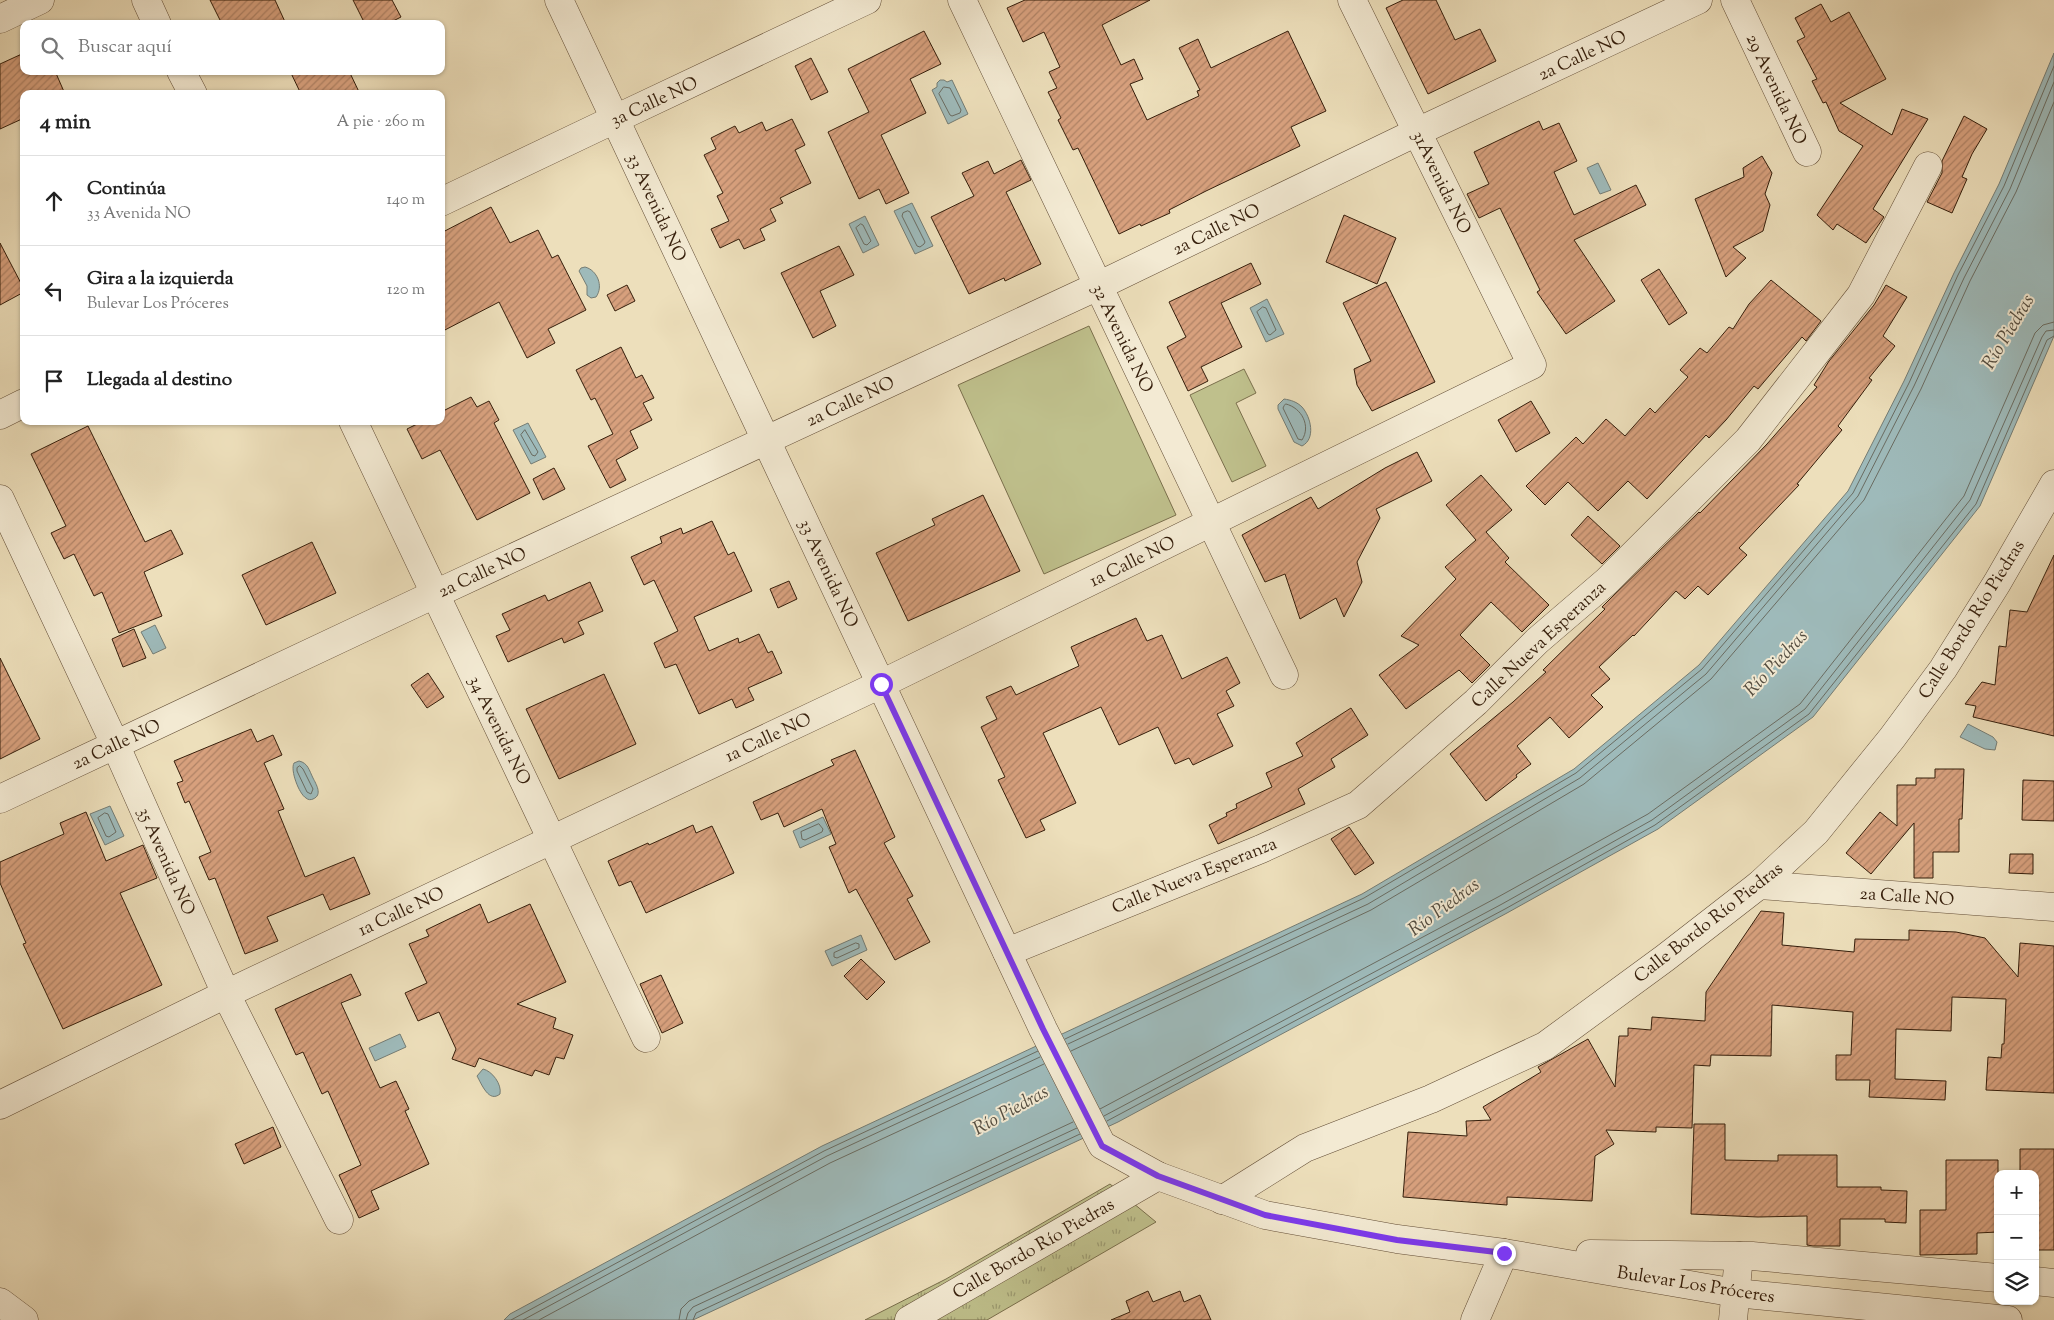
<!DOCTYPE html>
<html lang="es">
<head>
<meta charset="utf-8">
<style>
	body { margin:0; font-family:"Sorts Mill Goudy",serif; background:#f6f6f6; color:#222 }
	.controls { position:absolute; right:15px; bottom:15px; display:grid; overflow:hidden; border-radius:10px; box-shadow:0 1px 4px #0004 }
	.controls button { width:45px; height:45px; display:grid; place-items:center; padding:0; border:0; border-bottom:1px solid #e0e0e0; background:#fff; color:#222; font:25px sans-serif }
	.stop { position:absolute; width:15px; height:15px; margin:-11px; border:4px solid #7c3aed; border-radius:50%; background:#fff }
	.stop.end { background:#7c3aed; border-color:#fff; box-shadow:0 1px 5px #0008 }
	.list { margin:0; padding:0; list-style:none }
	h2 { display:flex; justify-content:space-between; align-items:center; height:65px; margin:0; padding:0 20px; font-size:21px }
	h2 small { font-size:16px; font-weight:400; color:#767676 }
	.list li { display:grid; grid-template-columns:32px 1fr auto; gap:15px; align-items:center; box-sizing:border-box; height:90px; padding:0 20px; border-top:1px solid #e0e0e0 }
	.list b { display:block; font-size:19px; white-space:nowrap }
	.list p { margin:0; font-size:16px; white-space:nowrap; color:#767676 }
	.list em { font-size:16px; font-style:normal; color:#767676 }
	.icon { flex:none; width:28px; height:28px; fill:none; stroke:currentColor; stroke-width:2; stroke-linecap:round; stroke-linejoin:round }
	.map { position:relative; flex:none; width:2054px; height:1320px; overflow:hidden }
	.search { position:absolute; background:#fff; box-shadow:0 1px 4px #0004; left:20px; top:20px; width:425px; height:55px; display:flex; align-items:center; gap:12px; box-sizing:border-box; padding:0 18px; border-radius:10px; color:#767676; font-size:19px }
	.panel { position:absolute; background:#fff; box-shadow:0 1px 4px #0004; left:20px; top:90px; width:425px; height:335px; border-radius:10px }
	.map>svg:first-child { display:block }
	.park { fill:url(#park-tufts); stroke:#7a6f4c }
	.pitch { fill:#bfc08c; stroke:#7a6f4c }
	.water { fill:#9ebaba; stroke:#747c74 }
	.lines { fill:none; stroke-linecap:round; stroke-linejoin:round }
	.shore { stroke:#6a6c62; stroke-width:1 }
	.building { fill:url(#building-hatch); stroke:#351e0b }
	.minor-casing { stroke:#634e37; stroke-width:29 }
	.tertiary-casing { stroke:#634e37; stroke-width:29 }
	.minor { stroke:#f3ead3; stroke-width:28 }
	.tertiary { stroke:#f3ead3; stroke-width:28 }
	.route { stroke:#7c3aed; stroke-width:6 }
	.labels { text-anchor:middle; stroke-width:4; stroke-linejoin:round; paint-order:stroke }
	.street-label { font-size:18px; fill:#351e0b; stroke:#f3ead3 }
	.water-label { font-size:19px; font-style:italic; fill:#544d40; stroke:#f3ead3 }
</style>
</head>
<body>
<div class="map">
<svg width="2054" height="1320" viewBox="0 0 2054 1320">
	<defs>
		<pattern id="park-tufts" width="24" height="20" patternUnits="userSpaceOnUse" patternTransform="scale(1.25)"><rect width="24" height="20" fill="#bfc08c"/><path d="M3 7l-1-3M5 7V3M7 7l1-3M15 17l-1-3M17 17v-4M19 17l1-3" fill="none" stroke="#9c9b71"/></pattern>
		<pattern id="building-hatch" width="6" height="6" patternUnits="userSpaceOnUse" patternTransform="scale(1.25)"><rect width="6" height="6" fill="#d7a07d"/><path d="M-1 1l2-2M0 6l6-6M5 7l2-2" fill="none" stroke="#af8265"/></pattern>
	</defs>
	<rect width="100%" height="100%" fill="#eddfbb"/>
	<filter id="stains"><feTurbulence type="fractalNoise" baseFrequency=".004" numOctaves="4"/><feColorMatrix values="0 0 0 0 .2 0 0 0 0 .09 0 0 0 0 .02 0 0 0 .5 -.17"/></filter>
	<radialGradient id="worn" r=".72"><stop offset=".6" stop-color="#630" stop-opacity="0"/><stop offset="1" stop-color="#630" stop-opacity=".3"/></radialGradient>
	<polygon class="park" points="1110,1184 1156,1222 987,1320 865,1320 946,1279"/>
	<g class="pitch">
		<polygon points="1089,326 1176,515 1044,574 958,385"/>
		<polygon points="1244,369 1256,393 1236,403 1266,466 1232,482 1190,395"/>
	</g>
	<g class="water">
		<polygon points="2054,53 2054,336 1980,506 1813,717 1658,829 1507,913 1118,1122 693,1320 504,1320 510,1314 822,1146 1362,894 1574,769 1699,665 1848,491 1904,381 1954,273 1999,184"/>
		<polygon points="940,80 944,80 947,82 952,80 968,114 948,124 932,90 937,87 937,83"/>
		<polygon points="1598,163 1611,190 1600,194 1587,168"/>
		<polygon points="912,203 933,246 915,254 894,211"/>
		<polygon points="865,216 879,245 863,253 849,224"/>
		<path d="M585 267C597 270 604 286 596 297L591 298 587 295V286L579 271 581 268Z"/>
		<polygon points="1267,299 1284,334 1266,342 1250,308"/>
		<path d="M1284 399C1291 400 1297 402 1302 407 1311 417 1316 439 1302 446L1294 442 1278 409V405Z"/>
		<polygon points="528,423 546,457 531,464 513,430"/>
		<polygon points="155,625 166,648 153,654 141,632"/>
		<polygon points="1968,724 1993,737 1997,742 1995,750 1985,749 1960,737"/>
		<path d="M299 761C308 763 309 770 313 778 316 784 323 795 313 799 311 800 308 800 306 798 299 794 290 770 294 763Z"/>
		<polygon points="110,806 124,836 105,845 90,814"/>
		<polygon points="823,817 831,834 800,848 793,831"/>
		<polygon points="861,935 867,950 832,966 825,951"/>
		<polygon points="400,1034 406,1047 375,1061 369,1048"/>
		<path d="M483 1069C492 1071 502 1084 500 1094 489 1103 482 1085 477 1076Z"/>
	</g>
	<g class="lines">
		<g class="shore">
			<polygon points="944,87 950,88 961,110 960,113 952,116 950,115 939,94"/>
			<polygon points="908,211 910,212 925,242 924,244 920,247 917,246 902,216 903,213"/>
			<polygon points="861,224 863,225 871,241 867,245 864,244 856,228"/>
			<polygon points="1263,307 1266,308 1276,330 1270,335 1268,334 1257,312"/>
			<path d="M1286 404C1302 408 1311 426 1302 440L1298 439 1283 408 1284 406Z"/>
			<polygon points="525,430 538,452 535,456 532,455 521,435"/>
			<polygon points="300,766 303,769 313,789 311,794 307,792 297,771 297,768"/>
			<polygon points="105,813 108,814 116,832 109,837 106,836 98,818"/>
			<polygon points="819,824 823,829 822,832 805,840 802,839 801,832"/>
			<polygon points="856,943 859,944 859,948 837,958 834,957 834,953"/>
			<polyline points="1065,1039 1364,898 1576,773 1702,669 1853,493 1909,383 1958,275 2004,186 2054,66"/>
			<polyline points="1068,1044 1368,904 1580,778 1706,674 1858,496 1914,386 1964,278 2010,189 2054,82"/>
			<polyline points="1071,1051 1371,910 1584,784 1711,679 1864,500 1921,389 1970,281 2016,192 2054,102"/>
			<polyline points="1100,1109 1498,897 1648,814 1800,704 1964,496 2035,333 2043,325 2054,322"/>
			<polyline points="1104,1116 1502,904 1652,820 1805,709 1970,500 2042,337 2046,331 2054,330"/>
			<polyline points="1107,1121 1505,909 1655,825 1809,714 1976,504 2047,340 2054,336"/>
			<polyline points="511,1320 824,1151 1038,1051"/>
			<polyline points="523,1320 827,1156 1040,1057"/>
			<polyline points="539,1320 830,1163 1044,1064"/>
			<polyline points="679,1320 681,1309 689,1301 1073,1122"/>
			<polyline points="686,1320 688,1313 693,1307 1077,1128"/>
			<polyline points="693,1320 696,1313 1080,1134"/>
		</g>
	</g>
	<g class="building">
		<polygon points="210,0 275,0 286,24 222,24"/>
		<polygon points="353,0 392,0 401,17 387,24 365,24"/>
		<polygon points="1025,0 1150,0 1102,25 1121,65 1134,59 1143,79 1130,84 1147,120 1199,96 1197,91 1200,90 1179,48 1198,39 1211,68 1288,31 1326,111 1291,127 1300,146 1206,191 1169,210 1170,213 1141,226 1140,224 1119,234 1078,148 1073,150 1058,120 1061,118 1048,92 1057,88 1049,72 1060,67 1044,32 1023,42 1007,8"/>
		<polygon points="1403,0 1436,0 1455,40 1480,29 1496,61 1428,94 1386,8"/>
		<polygon points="1821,4 1831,22 1849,12 1886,79 1840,103 1892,135 1902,109 1928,119 1873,209 1884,217 1866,243 1837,224 1833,230 1817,215 1863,146 1839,131 1826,102 1823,103 1812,81 1817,79 1797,41 1805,37 1795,18"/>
		<polygon points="924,31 941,64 910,79 926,113 881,135 909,193 886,204 879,189 859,199 828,132 869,112 848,69"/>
		<polygon points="24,53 24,71 55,71 65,94 24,94 24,118 0,129 0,64"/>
		<polygon points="811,58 828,92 811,100 795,66"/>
		<polygon points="290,71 349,71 360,94 301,94"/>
		<polygon points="1964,116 1987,129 1972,154 1962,177 1967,179 1952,213 1927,202 1942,173 1942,161"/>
		<polygon points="792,119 805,145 795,150 811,183 780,198 783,203 770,209 776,221 760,229 765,240 744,249 739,239 720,248 711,229 729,221 717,196 723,193 704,155 716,149 711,138 735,126 739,133 762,122 766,131"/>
		<polygon points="1539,121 1543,130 1559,123 1577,161 1554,172 1574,215 1636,185 1646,205 1574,240 1615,301 1566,334 1537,292 1540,290 1500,208 1479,218 1467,194 1489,184 1474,152"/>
		<polygon points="1762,156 1772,173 1765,194 1770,205 1763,231 1733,247 1746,258 1726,277 1695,199 1744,177 1743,168"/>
		<polygon points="1021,160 1031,180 1006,192 1041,264 1005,281 1004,278 969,294 931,217 974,196 962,173 988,161 994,174"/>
		<polygon points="491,207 510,243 538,230 552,258 558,255 586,310 548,329 555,343 527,358 499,302 441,332 441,233"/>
		<polygon points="1344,215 1396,238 1377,284 1326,262"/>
		<polygon points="0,243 24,289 24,292 0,305"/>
		<polygon points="839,246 854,275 820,291 836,326 813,338 781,273"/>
		<polygon points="1251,263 1261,284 1221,303 1242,347 1201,367 1208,381 1188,391 1167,347 1186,337 1169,302"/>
		<polygon points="1659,269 1687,313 1669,325 1641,280"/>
		<polygon points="1771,280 1821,321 1806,341 1802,337 1758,389 1754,386 1726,420 1709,438 1706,435 1647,499 1628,481 1598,511 1568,482 1545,505 1526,486 1576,437 1583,444 1606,419 1625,436 1650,408 1655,413 1688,377 1680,370 1700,348 1707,353 1729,327 1733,329 1749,304"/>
		<polygon points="1386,282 1435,382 1372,411 1357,385 1354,369 1371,361 1343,303"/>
		<polygon points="627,285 635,301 615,311 607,295"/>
		<polygon points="1886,285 1907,297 1883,336 1895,346 1869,378 1872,380 1838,426 1842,430 1797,484 1799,485 1739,548 1747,555 1708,595 1698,586 1685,599 1676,591 1634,636 1633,635 1599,667 1610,679 1591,695 1603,707 1569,738 1550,717 1517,746 1531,764 1516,775 1517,777 1486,801 1450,754 1513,702 1546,672 1543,670 1605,609 1602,607 1609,600 1699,512 1700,513 1767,444 1817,387 1814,385 1829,361 1874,305"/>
		<polygon points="621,347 636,378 642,375 654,398 643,403 652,420 630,431 638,448 616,460 626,480 610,488 588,446 613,434 595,398 591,400 576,370"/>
		<polygon points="471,397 477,407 489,401 499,420 494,423 530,493 477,520 440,450 422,459 407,429 423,421 441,421 441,412"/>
		<polygon points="1531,401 1550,433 1516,452 1498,420"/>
		<polygon points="88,426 145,542 171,530 183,554 144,572 162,616 119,633 102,592 94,596 74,554 64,559 51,533 66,526 31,454"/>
		<polygon points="1417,452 1432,481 1376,509 1380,518 1357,562 1362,582 1344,617 1336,598 1300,619 1285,574 1265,582 1242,535 1311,497 1318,509 1385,468"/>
		<polygon points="554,468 565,489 543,500 533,479"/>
		<polygon points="1481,475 1512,510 1486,532 1509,558 1505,562 1549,605 1522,632 1491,602 1460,635 1490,665 1472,683 1459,670 1406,709 1379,675 1419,645 1401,636 1456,579 1445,567 1476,540 1446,505"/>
		<polygon points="983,495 1020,571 908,621 876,553 935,525 932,519"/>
		<polygon points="1588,516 1620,546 1602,564 1571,535"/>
		<polygon points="712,521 728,555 734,552 752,591 694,617 709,651 738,638 739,643 759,634 768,653 772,651 782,673 748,688 754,700 736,708 732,699 699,714 676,664 665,668 654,643 678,631 654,580 644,585 631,557 662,543 660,537 681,528 683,534"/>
		<polygon points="312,542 336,593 266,625 242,575"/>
		<polygon points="2054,555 2054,736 1973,717 1976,706 1965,704 1982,682 1995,685 1999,646 2006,647 2010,610 2027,612"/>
		<polygon points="789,581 797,599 778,608 770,589"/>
		<polygon points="590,582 603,611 578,622 584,634 564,643 562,638 508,662 496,636 510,630 502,614 545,595 548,601"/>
		<polygon points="1136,618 1147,641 1162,635 1182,679 1227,657 1240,683 1226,691 1234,706 1217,714 1233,746 1193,765 1189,758 1175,764 1158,727 1119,745 1101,707 1043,733 1076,803 1040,820 1045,830 1026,838 998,780 1005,777 981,727 997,719 986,697 1011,686 1016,695 1079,666 1071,647"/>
		<polygon points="134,629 146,658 123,667 112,639"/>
		<polygon points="0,658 40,739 0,759"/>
		<polygon points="428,673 444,697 427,708 411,685"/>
		<polygon points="604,674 636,744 559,779 526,709"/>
		<polygon points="1351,708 1368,735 1331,759 1335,767 1298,789 1305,804 1218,844 1209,825 1227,816 1226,813 1237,808 1236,804 1272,787 1266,773 1303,756 1296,743"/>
		<polygon points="251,729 257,742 273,735 282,755 264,763 284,809 278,811 305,877 354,857 370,894 330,910 323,894 267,917 278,941 245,954 215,878 209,880 199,857 211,852 189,801 185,803 177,783 183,781 174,761"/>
		<polygon points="855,750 895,837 884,843 913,896 907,899 930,942 895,960 856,889 849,893 829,847 836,844 822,809 784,827 778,813 761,820 753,802 834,765 831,760"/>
		<polygon points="1935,769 1964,769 1962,819 1959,819 1959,852 1933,852 1933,878 1914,878 1914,823 1871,874 1846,853 1880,812 1897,826 1897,785 1916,785 1916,778 1935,778"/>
		<polygon points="2023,780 2054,781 2054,821 2022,820"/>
		<polygon points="86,812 106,861 143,845 157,878 120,893 162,985 63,1029 23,944 26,943 0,883 0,862 64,834 60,823"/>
		<polygon points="693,825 696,833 712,826 734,873 646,913 631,881 619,886 608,861 648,843 649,845"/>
		<polygon points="1349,827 1374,863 1355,875 1331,839"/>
		<polygon points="2010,854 2033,854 2033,874 2009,873"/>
		<polygon points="480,904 488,923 530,904 566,982 517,1004 556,1018 553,1028 573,1035 564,1059 556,1057 549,1075 535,1070 532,1076 479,1058 475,1067 452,1059 456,1049 439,1012 418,1021 405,993 427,983 409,944 429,936 426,930"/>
		<polygon points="1761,911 1784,913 1782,945 1854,952 1855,939 1909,940 1909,930 1956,932 1985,938 2018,977 2020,943 2054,946 2054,1093 1986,1090 1988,1057 2001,1058 2002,1044 2004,1044 2006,999 1952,997 1951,1031 1896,1029 1895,1079 1946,1081 1945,1100 1869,1097 1870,1080 1836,1080 1836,1055 1851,1055 1853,1012 1772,1005 1771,1056 1711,1055 1710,1066 1694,1065 1692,1128 1656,1127 1656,1132 1606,1130 1614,1144 1595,1156 1592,1201 1507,1197 1507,1205 1403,1197 1408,1132 1467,1136 1466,1121 1491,1120 1483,1107 1541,1072 1538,1067 1588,1039 1615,1087 1619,1036 1628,1036 1628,1028 1651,1030 1652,1017 1705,1021 1706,992"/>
		<polygon points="861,959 885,982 867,1000 844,976"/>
		<polygon points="351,974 361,995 341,1003 380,1088 396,1081 409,1109 405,1111 429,1164 371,1191 379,1209 359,1218 339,1175 361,1165 328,1091 322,1094 303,1052 296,1055 275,1009"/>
		<polygon points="661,975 683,1023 662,1033 640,984"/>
		<polygon points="1694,1124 1725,1124 1725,1160 1778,1161 1778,1155 1837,1155 1837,1187 1881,1187 1881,1190 1907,1191 1906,1223 1885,1222 1885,1219 1840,1219 1840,1246 1813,1246 1807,1245 1807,1216 1758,1217 1691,1214"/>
		<polygon points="273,1127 281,1147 244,1164 235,1144"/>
		<polygon points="2020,1149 2054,1149 2054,1250 2035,1250 2035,1174 2020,1174"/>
		<polygon points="1946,1160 1998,1160 1998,1232 1977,1233 1977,1254 1920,1255 1920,1210 1946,1210"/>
		<polygon points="1148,1291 1153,1302 1180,1291 1184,1302 1200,1295 1211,1320 1111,1320 1130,1312 1126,1301"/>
	</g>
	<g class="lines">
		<g class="minor-casing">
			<g id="minor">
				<polyline points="146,0 157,24"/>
				<polyline points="962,0 1284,675"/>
				<polyline points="1735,0 1807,152"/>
				<polyline points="0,19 40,0"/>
				<polyline points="181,71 193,94"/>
				<polyline points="441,202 615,119"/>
				<polyline points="0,415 24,403"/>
				<polyline points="353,421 646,1038"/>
				<polyline points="0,499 115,744 226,994 339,1220"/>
				<polyline points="0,799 435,594 1098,286 1417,132 1698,0"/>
				<polyline points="1759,885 2054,907"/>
				<polyline points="1007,952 1261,849 1358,805 1476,702 1537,641 1607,581 1748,440 1861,295 1928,166"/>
				<polyline points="0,1105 226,994 881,684 1532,365 1352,0"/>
				<polyline points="1222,1200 1305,1148 1431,1099 1545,1046 1665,958 1759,885 1816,832 1892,738 1943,669 1997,583 2054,484"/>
				<polyline points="0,1302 24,1320"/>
				<polyline points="909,1320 1158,1176"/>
				<polyline points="1475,1320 1504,1253"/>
				<polyline points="1733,1320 1739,1256"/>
			</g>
		</g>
		<g class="tertiary-casing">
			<g id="tertiary">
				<polyline points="559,0 1043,1029 1102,1145 1158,1176 1265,1215 1397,1239 1504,1253 1736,1293 2008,1320"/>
				<polyline points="615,119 867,0"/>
				<polyline points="1590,1254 1752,1256 1998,1278"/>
				<polyline points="2035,1281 2054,1283"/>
			</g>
		</g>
		<use href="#minor" class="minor"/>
		<use href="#tertiary" class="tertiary"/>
	</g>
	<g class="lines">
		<polyline class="route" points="881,684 1043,1029 1102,1146 1158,1176 1265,1215 1397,1240 1504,1253"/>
	</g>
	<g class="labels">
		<g class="street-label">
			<text transform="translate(1582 55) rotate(-25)" y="6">2a Calle NO</text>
			<text transform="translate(1777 89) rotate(65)" y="6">29 Avenida NO</text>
			<text transform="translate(654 101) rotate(-25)" y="6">3a Calle NO</text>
			<text transform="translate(1442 182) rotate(64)" y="6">31Avenida NO</text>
			<text transform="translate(657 207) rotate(65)" y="6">33 Avenida NO</text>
			<text transform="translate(1216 229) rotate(-26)" y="6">2a Calle NO</text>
			<text transform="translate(1123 338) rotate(64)" y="6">32 Avenida NO</text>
			<text transform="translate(850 401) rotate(-25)" y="6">2a Calle NO</text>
			<text transform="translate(1132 561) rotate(-26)" y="6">1a Calle NO</text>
			<text transform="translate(482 572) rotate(-25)" y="6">2a Calle NO</text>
			<text transform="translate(829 573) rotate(65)" y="6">33 Avenida NO</text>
			<text transform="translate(1971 619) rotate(-58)" y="6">Calle Bordo Río Piedras</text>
			<text transform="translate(1538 644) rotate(-43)" y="6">Calle Nueva Esperanza</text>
			<text transform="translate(500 730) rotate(64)" y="6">34 Avenida NO</text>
			<text transform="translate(768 737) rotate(-25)" y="6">1a Calle NO</text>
			<text transform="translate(116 744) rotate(-25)" y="6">2a Calle NO</text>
			<text transform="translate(167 861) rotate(66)" y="6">35 Avenida NO</text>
			<text transform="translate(1194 875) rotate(-22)" y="6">Calle Nueva Esperanza</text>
			<text transform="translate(1907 896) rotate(4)" y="6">2a Calle NO</text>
			<text transform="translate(401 911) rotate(-25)" y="6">1a Calle NO</text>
			<text transform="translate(1708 922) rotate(-38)" y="6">Calle Bordo Río Piedras</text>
			<text transform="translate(1033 1248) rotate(-30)" y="6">Calle Bordo Río Piedras</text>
			<text transform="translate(1696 1284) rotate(9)" y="6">Bulevar Los Próceres</text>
		</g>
		<g class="water-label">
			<text transform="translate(2007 331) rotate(-59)" y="7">Río Piedras</text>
			<text transform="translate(1775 662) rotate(-47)" y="7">Río Piedras</text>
			<text transform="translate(1443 906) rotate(-37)" y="7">Río Piedras</text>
			<text transform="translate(1010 1109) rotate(-29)" y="7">Río Piedras</text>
		</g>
	</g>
	<rect width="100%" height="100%" filter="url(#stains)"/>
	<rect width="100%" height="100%" fill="url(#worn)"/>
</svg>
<div class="controls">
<button>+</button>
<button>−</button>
<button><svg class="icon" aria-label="layers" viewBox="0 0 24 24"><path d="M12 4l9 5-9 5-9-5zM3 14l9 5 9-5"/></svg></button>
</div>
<div class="stop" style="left:881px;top:684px"></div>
<div class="stop end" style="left:1504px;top:1253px"></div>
<div class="search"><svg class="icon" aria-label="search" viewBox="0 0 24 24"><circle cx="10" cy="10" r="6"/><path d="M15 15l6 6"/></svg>Buscar aquí</div>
<section class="panel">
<h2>4 min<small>A pie · 260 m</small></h2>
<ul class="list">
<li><svg class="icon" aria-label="ahead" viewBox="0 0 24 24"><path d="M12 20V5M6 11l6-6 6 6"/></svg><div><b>Continúa</b><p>33 Avenida NO</p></div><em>140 m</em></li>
<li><svg class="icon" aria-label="left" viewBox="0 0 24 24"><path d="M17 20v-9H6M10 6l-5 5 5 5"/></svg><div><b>Gira a la izquierda</b><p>Bulevar Los Próceres</p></div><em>120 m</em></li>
<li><svg class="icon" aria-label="arrive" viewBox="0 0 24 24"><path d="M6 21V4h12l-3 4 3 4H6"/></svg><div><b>Llegada al destino</b></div></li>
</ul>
</section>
</div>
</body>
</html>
